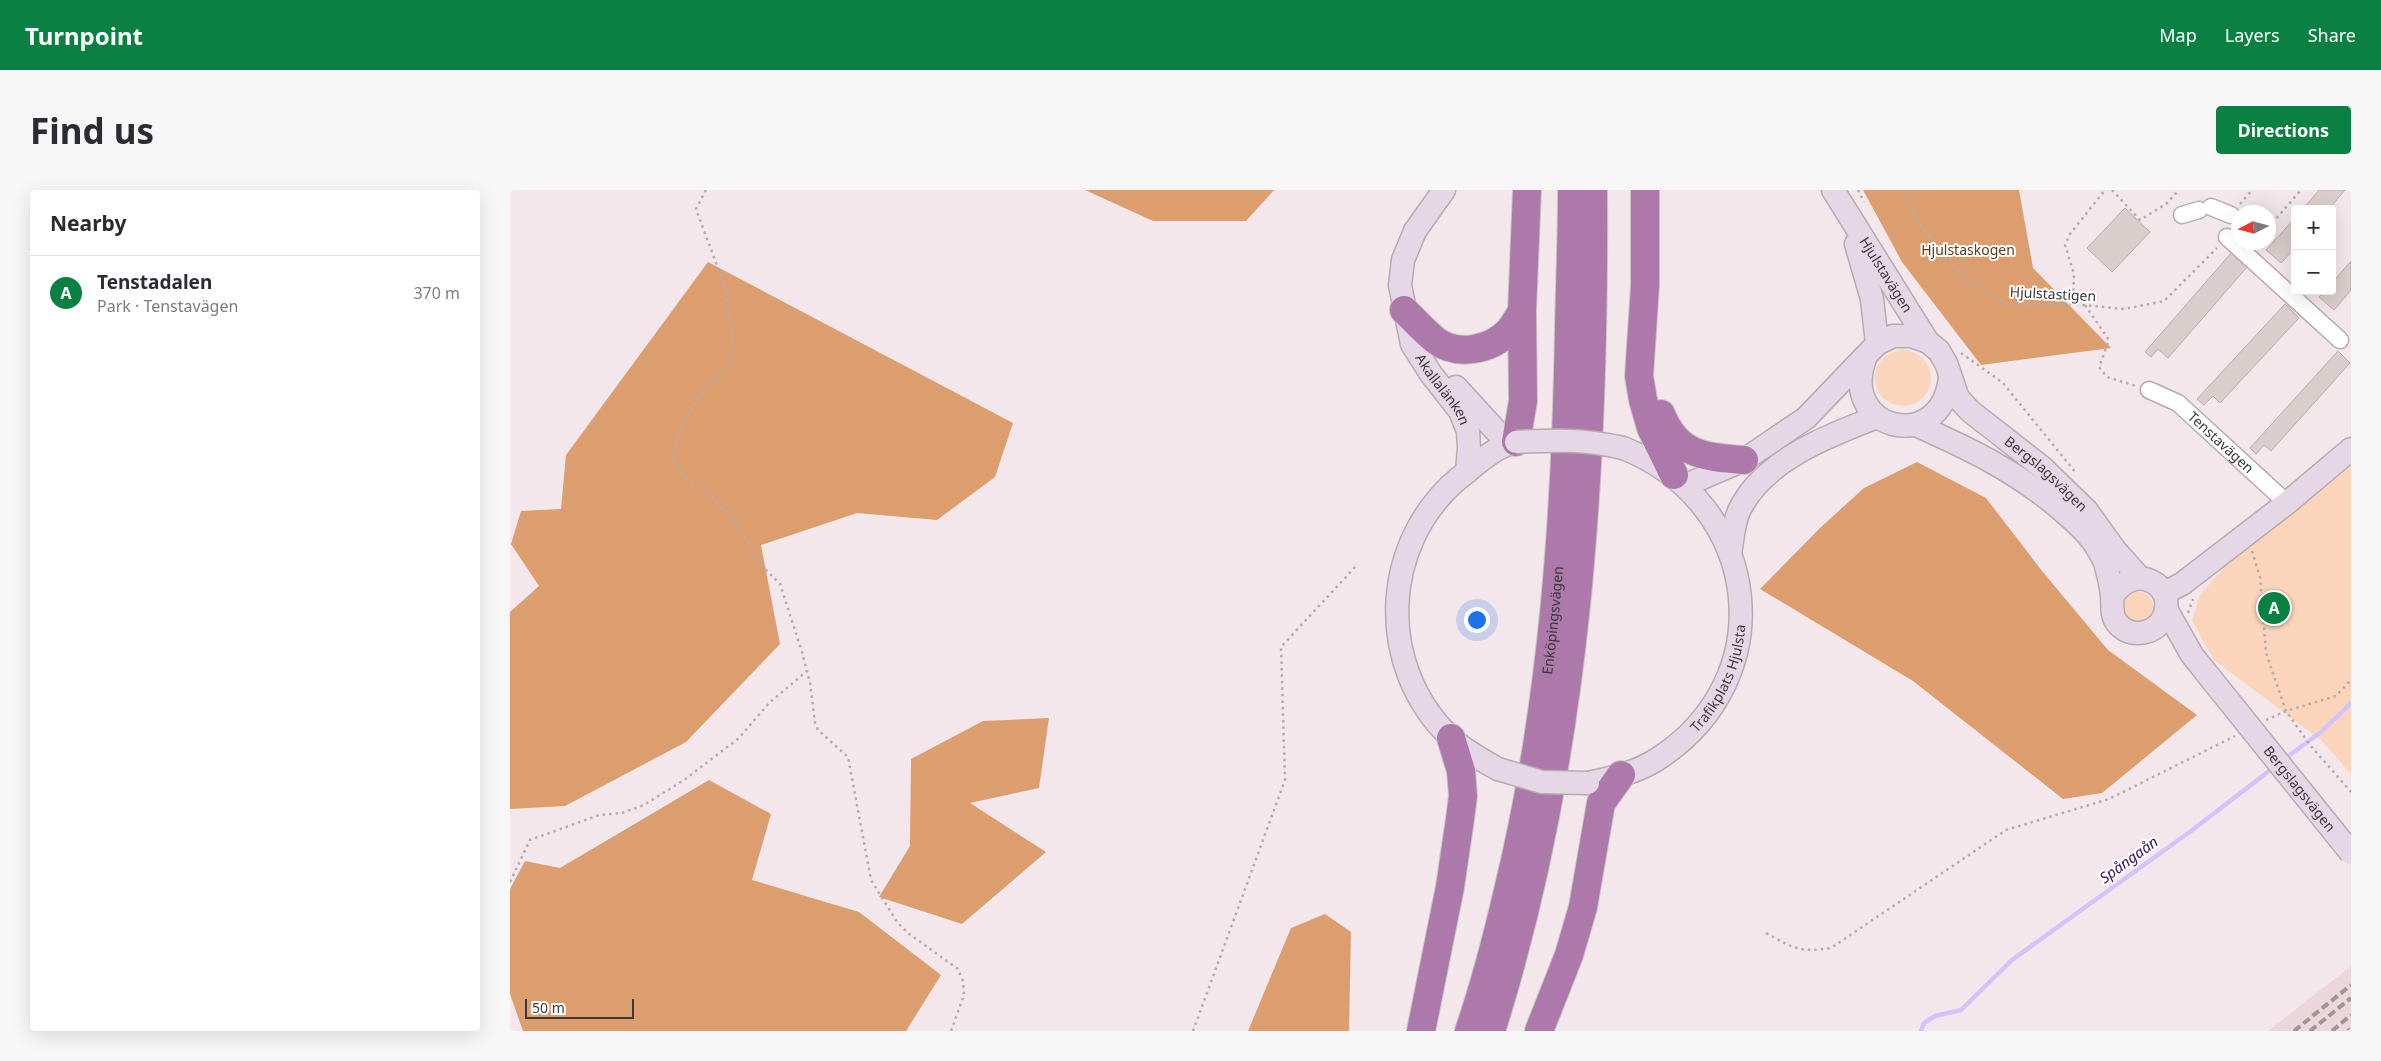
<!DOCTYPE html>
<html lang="en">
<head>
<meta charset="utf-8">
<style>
	body { margin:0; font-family:"Noto Sans",sans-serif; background:#f7f7f7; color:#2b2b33 }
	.controls { position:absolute; right:15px; top:15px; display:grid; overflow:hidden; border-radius:5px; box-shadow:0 5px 20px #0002 }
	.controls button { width:45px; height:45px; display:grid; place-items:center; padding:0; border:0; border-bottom:1px solid #e1e1e2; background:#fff; color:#2b2b33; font:25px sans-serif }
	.compass { position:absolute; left:1721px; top:15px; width:45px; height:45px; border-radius:50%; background:#fff; box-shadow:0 5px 20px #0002; rotate:264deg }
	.scale { position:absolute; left:15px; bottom:12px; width:109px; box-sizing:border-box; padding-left:5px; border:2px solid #3c3839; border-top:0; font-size:14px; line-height:18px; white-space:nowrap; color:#3c3839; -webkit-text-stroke:4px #fff; paint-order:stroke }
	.you { position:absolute; left:966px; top:429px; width:18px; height:18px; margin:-12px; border:4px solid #fff; border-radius:50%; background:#1a73e8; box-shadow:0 0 0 8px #1a73e833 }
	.badge { display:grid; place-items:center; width:32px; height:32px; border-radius:50%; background:#0b8043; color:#fff; font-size:16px; font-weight:700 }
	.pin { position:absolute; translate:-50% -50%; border:2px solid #fff; box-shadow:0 1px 5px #0006 }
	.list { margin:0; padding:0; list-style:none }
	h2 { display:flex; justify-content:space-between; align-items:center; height:65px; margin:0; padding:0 20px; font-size:21px }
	h2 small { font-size:16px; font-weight:400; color:#7c7c81 }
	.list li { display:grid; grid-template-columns:32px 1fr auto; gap:15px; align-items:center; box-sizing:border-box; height:75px; padding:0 20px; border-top:1px solid #e1e1e2 }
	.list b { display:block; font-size:19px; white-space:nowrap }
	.list p { margin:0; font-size:16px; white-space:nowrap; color:#7c7c81 }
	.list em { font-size:16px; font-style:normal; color:#7c7c81 }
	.map { position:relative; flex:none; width:1841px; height:841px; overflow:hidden; border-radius:5px }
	header { display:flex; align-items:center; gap:30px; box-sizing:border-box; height:70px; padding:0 25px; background:#0b8043; color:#fff }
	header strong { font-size:24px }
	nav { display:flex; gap:28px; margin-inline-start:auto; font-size:18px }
	.intro { display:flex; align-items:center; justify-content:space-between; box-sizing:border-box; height:120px; padding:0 30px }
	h1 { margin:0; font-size:35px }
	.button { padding:12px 22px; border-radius:5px; background:#0b8043; color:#fff; font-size:18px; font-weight:700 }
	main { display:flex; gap:30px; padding:0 30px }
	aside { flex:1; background:#fff; border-radius:5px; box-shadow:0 5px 20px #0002 }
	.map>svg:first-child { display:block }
	.built { fill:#ebd6dc }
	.green { fill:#fbd5bb }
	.forest { fill:#dd9e6f }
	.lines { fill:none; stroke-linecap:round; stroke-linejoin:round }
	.stream { stroke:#d4c3fb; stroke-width:4.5 }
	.building { fill:#dacecc; stroke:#b9adab }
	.street-casing { stroke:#b6abae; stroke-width:19 }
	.secondary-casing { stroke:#b6abae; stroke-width:25 }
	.highway-casing { stroke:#c8c7c8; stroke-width:30 }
	.path { stroke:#b4abae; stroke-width:2.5; stroke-dasharray:2.5 4; stroke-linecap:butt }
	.street { stroke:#fff; stroke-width:16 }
	.secondary { stroke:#e6d7e6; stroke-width:22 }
	.highway { stroke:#ac79aa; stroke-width:28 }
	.rail { stroke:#9d9598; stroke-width:4; stroke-dasharray:8 4; stroke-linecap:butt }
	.secondary-bridge-casing { stroke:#b6abae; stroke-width:25; stroke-linecap:butt }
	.secondary-bridge { stroke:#e6d7e6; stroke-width:22 }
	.labels { text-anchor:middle; stroke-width:4; stroke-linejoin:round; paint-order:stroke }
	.park-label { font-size:14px; fill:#613714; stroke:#fff }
	.street-label { font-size:14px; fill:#3c3839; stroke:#fff }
	.water-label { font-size:15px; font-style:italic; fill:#371563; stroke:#fff }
</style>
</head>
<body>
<header>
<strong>Turnpoint</strong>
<nav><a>Map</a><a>Layers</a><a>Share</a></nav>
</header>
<div class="intro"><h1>Find us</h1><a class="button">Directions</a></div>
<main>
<aside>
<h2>Nearby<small></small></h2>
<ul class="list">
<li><span class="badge">A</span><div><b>Tenstadalen</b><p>Park · Tenstavägen</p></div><em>370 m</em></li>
</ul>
</aside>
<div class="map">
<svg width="1841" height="841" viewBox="0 0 1841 841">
	<rect width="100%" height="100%" fill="#f3e7eb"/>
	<polygon class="built" points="1841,776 1841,841 1757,841 1758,841"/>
	<g class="green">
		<circle cx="1393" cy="188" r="28"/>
		<polygon points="1841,273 1841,584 1811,550 1704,470 1682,431 1690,404 1731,360"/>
		<circle cx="1628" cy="417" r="15"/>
	</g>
	<g class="forest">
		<polygon points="575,0 764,0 736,31 643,31"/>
		<polygon points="1353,0 1509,0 1523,78 1601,158 1471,175 1392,72"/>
		<polygon points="198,72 503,233 485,287 427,330 347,323 251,355 270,454 176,552 55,616 0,619 0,422 29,396 1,354 11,321 51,319 56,265"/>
		<polygon points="1407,272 1476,308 1532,381 1598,460 1687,525 1592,603 1553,609 1403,491 1250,399 1310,338 1354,298"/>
		<polygon points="539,528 529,598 460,613 536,662 452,734 369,707 400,656 401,569 473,531"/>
		<polygon points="199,590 261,624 242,690 349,722 431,785 396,841 13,841 0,804 0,699 15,671 50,678"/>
		<polygon points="815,724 841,742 839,841 738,841 781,738"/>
	</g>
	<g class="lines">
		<g class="stream">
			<polyline points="1773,570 1811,542 1841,513"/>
			<polyline points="1411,841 1414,833 1425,826 1451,820 1502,770 1681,641 1763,578"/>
		</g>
	</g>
	<g class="building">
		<polygon points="1809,0 1835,0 1819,19 1793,19"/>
		<polygon points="1615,18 1640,42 1602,82 1577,58"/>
		<polygon points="1785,28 1785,58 1771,73 1756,60"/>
		<polygon points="1722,62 1738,76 1658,168 1648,159 1641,167 1635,162"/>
		<polygon points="1841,71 1841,100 1824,120 1809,107 1815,101 1822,101 1822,93"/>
		<polygon points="1775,114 1789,128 1710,213 1703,206 1694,215 1687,209"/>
		<polygon points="1828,161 1840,173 1761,261 1754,255 1746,264 1740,258"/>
	</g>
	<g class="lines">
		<g class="street-casing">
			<g id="street">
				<polyline points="1701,17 1721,25"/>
				<polyline points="1672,25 1689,20"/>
				<polyline points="1717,47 1830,150"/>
				<path id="s1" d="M1639 200 1668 213 1777 313"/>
			</g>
		</g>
		<g class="secondary-casing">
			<g id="secondary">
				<path id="s2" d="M934 0 905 41 893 70 890 95 902 154 921 184 950 221 958 241 959 258 957 282"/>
				<path id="s3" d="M1323 0 1418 152"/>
				<polyline points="1346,54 1362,109 1367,154"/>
				<path d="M1356 166C1326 241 1432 266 1440 187"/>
				<polyline points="946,197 998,254"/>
				<path d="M1406 235C1462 260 1508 282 1555 323 1565 332 1579 344 1586 356 1589 361 1593 367 1595 373 1598 383 1601 396 1602 406 1603 418 1600 428 1611 437 1624 448 1646 443 1653 428 1669 397 1625 369 1602 407"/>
				<path id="s4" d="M1176 295 1234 270 1296 228 1367 154 1383 146H1401L1418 152 1429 161 1436 173 1448 208 1460 221 1533 278 1577 321 1605 360 1630 388"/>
				<path d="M1220 363C1223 350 1223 334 1229 321 1253 270 1318 246 1367 227"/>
				<polyline points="1654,403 1672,394 1777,313 1841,259"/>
				<polyline points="1656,419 1682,465 1698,485"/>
				<path d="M988 579C972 570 955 561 941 548 866 477 870 354 949 288 966 275 985 256 1006 252"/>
				<path id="s5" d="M1078 593C1102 588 1125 583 1146 570 1274 489 1252 313 1113 258"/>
			</g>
		</g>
		<g class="highway-casing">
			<g id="highway">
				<polyline points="1135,0 1135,96 1129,186 1133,210 1141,238 1164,285"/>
				<path d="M894 120C904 130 914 141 925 150 947 167 981 160 999 141 1004 135 1008 128 1012 121"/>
				<path d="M1151 224C1167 265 1194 267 1234 270"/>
				<polyline points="1006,252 1013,211 1012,121 1017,0"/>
				<polyline points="911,841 940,697 950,629 953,606 951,581 941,548"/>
				<path id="s6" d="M959 841C975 795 987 748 998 701 1043 516 1056 326 1059 137 1060 91 1062 46 1062 0"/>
				<path d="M981 841C1067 569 1085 284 1083 0"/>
				<polyline points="1029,841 1059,765 1073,717 1091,613 1111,585"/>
			</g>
		</g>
		<g class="path">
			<polyline points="196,0 186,19 215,97 224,158 217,175 190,206 170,239 163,269 176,289 197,300 228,336 251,375 270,394 292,462 300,493 305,533 308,540 338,567 361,690 387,732 398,743 448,779 453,791 454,805 441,841"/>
			<polyline points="1348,0 1354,12"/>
			<polyline points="1393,0 1408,33 1459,92 1498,115 1563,114 1614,119 1654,111 1707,58"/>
			<polyline points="1602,0 1630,30 1656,14 1669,0"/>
			<polyline points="1730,14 1742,0"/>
			<polyline points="1758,38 1791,0"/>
			<polyline points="1563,114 1564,84 1555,55 1560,44 1595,0"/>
			<polyline points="1575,115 1599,150 1589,177 1597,187 1626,196"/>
			<polyline points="1451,163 1493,193 1566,283"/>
			<polyline points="1742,361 1750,387 1756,463 1776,521 1800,555 1841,602"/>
			<polyline points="1678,423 1683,409"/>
			<polyline points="1756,530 1776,521 1826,506 1841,490"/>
			<polyline points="0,692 20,650 89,625 112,623 134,615 174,590 229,548 259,513 297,481"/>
			<path d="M1256 743C1283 758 1289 763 1321 758L1496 640 1599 609 1725 546"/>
			<polyline points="683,841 775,590 771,457 846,376"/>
		</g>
		<use href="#street" class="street"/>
		<use href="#secondary" class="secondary"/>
		<use href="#highway" class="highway"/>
		<g class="rail">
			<polyline points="1784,841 1841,795"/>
			<polyline points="1800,841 1841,808"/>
			<polyline points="1822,841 1841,825"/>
			<polyline points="1838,841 1841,839"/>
		</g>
		<g class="secondary-bridge-casing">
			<g id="secondary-bridge">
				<path d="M1006 252C1044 250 1076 249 1113 258"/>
				<path id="s7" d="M1698 485 1841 663"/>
				<polyline points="988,579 1032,592 1078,593"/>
			</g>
		</g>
		<use href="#secondary-bridge" class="secondary-bridge"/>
	</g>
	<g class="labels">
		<g class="park-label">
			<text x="1458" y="65">Hjulstaskogen</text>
		</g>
		<g class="street-label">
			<text dy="5" stroke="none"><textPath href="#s3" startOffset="100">Hjulstavägen</textPath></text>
			<text transform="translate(1543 104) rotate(3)" y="5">Hjulstastigen</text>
			<text dy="5" stroke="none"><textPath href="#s2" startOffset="222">Akallalänken</textPath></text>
			<text dy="5" stroke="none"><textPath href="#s1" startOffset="90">Tenstavägen</textPath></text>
			<text dy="5" stroke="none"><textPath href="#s4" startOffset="476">Bergslagsvägen</textPath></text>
			<text dy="5" stroke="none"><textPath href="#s6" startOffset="420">Enköpingsvägen</textPath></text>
			<text dy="5" stroke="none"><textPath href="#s5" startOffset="179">Trafikplats Hjulsta</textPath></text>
			<text dy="5" stroke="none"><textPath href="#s7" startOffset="146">Bergslagsvägen</textPath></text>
		</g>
		<g class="water-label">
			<text transform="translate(1619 670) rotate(-36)" y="5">Spångaån</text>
		</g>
	</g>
</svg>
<div class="controls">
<button>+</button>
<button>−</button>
</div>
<svg class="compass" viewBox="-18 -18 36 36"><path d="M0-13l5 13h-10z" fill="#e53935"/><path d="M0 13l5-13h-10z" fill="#7c7c81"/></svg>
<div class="scale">50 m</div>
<div class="you"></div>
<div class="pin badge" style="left:1764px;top:418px">A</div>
</div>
</main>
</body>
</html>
